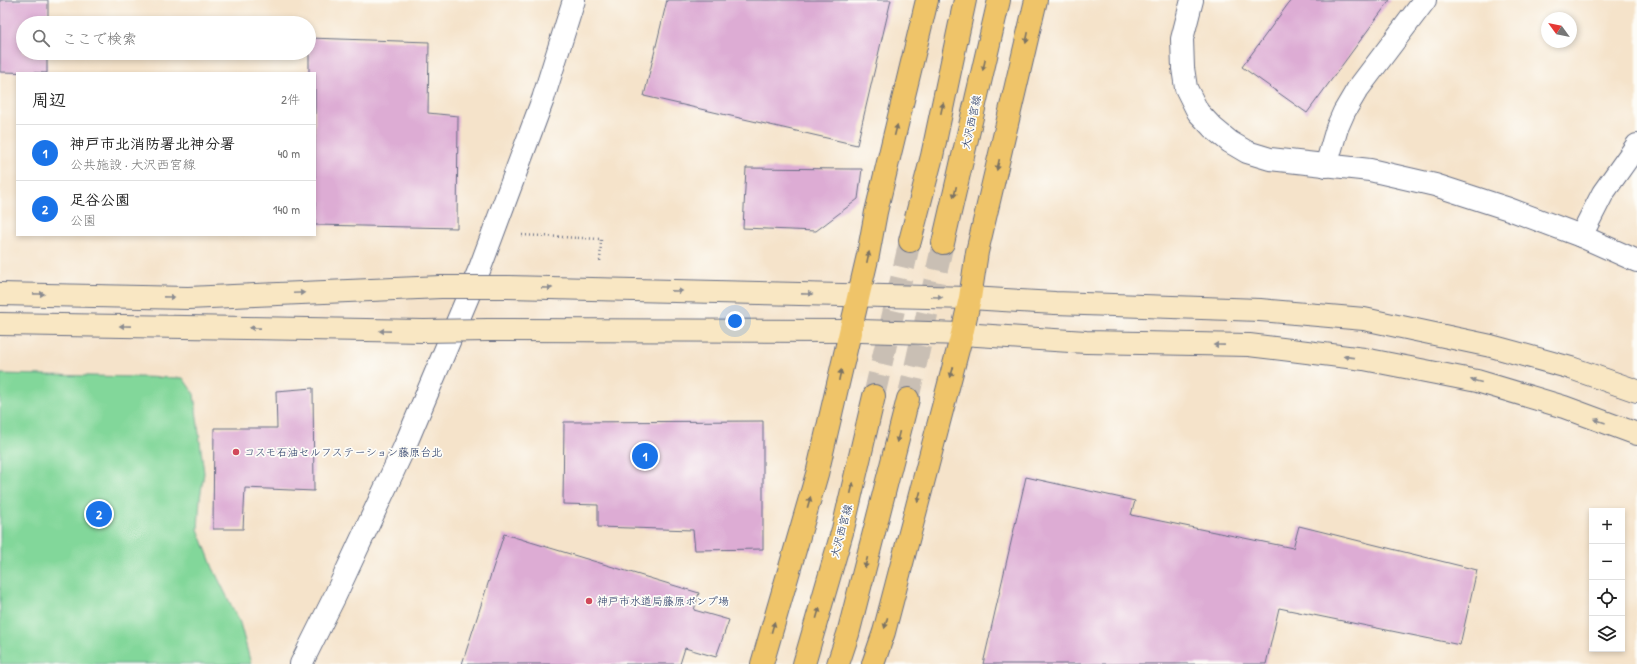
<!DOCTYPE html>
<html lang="ja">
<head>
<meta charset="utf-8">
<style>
	body { margin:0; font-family:"Patrick Hand","Klee One",sans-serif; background:#f2f2f2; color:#222 }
	.controls { position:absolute; right:12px; bottom:12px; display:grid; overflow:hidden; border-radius:0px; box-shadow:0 2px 6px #0003 }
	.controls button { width:36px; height:36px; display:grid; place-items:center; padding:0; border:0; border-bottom:1px solid #e0e0e0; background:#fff; color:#222; font:20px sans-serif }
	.compass { position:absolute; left:1541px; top:12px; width:36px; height:36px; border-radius:50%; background:#fff; box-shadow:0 2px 6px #0003; rotate:303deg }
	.you { position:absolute; left:735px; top:321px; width:14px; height:14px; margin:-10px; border:3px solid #fff; border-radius:50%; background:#1a73e8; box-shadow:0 0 0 6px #1a73e833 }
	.badge { display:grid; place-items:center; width:26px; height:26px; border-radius:50%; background:#1a73e8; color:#fff; font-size:13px; font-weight:700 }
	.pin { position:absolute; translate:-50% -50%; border:2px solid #fff; box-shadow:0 1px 4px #0006 }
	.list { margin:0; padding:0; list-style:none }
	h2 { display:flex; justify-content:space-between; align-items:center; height:52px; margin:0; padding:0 16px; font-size:17px }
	h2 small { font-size:13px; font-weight:400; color:#767676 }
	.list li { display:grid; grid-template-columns:26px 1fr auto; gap:12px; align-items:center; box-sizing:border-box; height:56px; padding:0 16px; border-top:1px solid #e0e0e0 }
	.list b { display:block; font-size:15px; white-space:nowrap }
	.list p { margin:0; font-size:13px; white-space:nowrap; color:#767676 }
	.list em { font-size:13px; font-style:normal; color:#767676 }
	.icon { flex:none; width:22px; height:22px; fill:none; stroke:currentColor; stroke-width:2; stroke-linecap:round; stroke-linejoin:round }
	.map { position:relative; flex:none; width:1637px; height:664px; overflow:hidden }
	.search { position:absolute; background:#fff; box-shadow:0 2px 6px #0003; left:16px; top:16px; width:300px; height:44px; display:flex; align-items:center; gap:10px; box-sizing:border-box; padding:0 14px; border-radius:22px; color:#767676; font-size:15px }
	.panel { position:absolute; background:#fff; box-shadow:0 2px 6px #0003; left:16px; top:72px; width:300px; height:164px; border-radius:0px }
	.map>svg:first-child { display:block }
	.green { fill:#82d79a; stroke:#4e837c }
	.building { fill:#ddacd4 }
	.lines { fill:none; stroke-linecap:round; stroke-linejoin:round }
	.primary-tunnel { stroke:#c9bfb4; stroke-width:22; stroke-dasharray:22 11; stroke-linecap:butt }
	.street-casing { stroke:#676e84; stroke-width:24 }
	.secondary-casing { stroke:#676e84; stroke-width:24 }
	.primary-casing { stroke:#676e84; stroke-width:24 }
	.path { stroke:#676e84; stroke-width:2.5; stroke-dasharray:1 3; stroke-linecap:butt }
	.street { stroke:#fff; stroke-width:22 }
	.secondary { stroke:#f9e7c3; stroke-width:22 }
	.primary { stroke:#efc469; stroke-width:22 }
	.secondary-bridge-casing { stroke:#676e84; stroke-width:24; stroke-linecap:butt }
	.secondary-bridge { stroke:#f9e7c3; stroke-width:22 }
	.oneway { fill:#7a7263 }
	.oneway2 { fill:#8a8b90 }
	.poi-dot { fill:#d1495b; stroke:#fdfcf7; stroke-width:1.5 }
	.labels { text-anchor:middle; stroke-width:3.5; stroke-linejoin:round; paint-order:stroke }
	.street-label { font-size:11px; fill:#1b2f5e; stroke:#fdfcf7 }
	.poi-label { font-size:11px; fill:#1b2f5e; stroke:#fdfcf7; text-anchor:start }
</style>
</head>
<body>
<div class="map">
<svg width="1637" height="664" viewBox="0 0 1637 664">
	<rect width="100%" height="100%" fill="#fdfcf7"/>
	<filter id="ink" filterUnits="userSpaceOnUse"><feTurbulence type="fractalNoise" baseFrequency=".025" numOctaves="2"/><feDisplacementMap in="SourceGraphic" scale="8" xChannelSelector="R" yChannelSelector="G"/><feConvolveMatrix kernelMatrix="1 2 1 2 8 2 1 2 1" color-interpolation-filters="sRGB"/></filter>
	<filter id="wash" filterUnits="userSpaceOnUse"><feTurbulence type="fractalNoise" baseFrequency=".012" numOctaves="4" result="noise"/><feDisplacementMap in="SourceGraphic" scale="16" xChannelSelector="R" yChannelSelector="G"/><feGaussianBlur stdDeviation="0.9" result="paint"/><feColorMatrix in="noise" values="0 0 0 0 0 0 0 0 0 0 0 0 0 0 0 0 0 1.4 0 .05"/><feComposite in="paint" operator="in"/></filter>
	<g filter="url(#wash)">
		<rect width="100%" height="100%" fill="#f5e3ca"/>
		<polygon class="green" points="0,374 183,378 194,394 204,473 200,498 198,529 213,568 240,623 251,664 0,664"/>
		<g id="blocks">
			<g class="building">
				<polygon points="0,0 48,0 48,23 23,23 23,53 47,53 47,73 0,72"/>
				<polygon points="667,0 891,0 857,145 644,96"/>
				<polygon points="1291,0 1390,0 1307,113 1242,67"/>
				<polygon points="309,38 429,42 428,113 458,116 457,228 315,225 315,73 309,73"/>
				<polygon points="746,168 849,169 862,169 858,199 816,231 743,228"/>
				<polygon points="313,388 314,491 245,488 243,529 213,529 214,428 277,428 276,391"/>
				<polygon points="763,421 763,549 695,550 693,530 598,527 598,505 563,504 564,422"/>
				<polygon points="1026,477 1135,501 1131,515 1293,548 1299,526 1477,570 1460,645 1279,608 1266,664 983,664"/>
				<polygon points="504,534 699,593 694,610 729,620 716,657 685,648 680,664 462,664"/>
			</g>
		</g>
	</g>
	<g filter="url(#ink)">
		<use href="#blocks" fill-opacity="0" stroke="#676e84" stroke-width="1"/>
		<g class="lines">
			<g class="primary-tunnel">
				<polyline points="874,396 910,241"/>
				<polyline points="908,399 943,243"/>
			</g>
			<g class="street-casing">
				<g id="street">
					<polyline points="1192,0 1182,39 1183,68 1186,88 1198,112 1213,128 1230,142 1247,152 1270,159 1370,170 1435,185 1509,209 1581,236 1637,261"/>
					<polyline points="1326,166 1337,128 1344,112 1357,90 1425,0"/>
					<polyline points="1581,236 1603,193 1637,145"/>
					<polyline points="301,664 335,596 404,448 480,268 543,99 574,0"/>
				</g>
			</g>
			<g class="secondary-casing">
				<g id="secondary">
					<polyline points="508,287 970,298 1055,303 1260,310 1364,319 1491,346 1571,368 1637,391"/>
					<polyline points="0,294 188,298 441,287"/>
					<polyline points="0,324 424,331"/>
					<polyline points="488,330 861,331 962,334 1086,342 1249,345 1364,359 1477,381 1564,407 1637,434"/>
				</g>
			</g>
			<g class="primary-casing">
				<g id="primary">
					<polyline points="910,241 932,156 965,0"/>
					<polyline points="943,243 999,0"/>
					<polyline points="762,664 817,474 868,255 876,212 927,0"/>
					<polyline points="804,664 843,529 874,396"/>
					<polyline points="838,664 848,634 908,399"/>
					<polyline points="873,664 884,632 962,334 970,298 977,252 1036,0"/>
				</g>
			</g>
			<polyline class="path" points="522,235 601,239 600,263"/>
			<use href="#street" class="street"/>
			<use href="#secondary" class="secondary"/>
			<use href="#primary" class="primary"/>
			<g class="secondary-bridge-casing">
				<g id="secondary-bridge">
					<polyline points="441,287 508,287"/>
					<polyline points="424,331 488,330"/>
				</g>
			</g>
			<use href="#secondary-bridge" class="secondary-bridge"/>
		</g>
		<defs><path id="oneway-solid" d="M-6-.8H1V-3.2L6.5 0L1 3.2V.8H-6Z"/></defs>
		<g class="oneway">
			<use href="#oneway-solid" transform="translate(1027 38) rotate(102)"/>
			<use href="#oneway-solid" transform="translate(984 65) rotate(103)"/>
			<use href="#oneway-solid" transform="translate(942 108) rotate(-78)"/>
			<use href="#oneway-solid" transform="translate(896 130) rotate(-76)"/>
			<use href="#oneway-solid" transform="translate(998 165) rotate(103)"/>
			<use href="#oneway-solid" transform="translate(955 192) rotate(103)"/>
			<use href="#oneway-solid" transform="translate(868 257) rotate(-78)"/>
			<use href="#oneway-solid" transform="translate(952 372) rotate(105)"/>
			<use href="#oneway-solid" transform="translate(840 375) rotate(-78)"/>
			<use href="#oneway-solid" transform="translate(898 437) rotate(104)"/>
			<use href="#oneway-solid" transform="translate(852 488) rotate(-77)"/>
			<use href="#oneway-solid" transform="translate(919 497) rotate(105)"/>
			<use href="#oneway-solid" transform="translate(809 502) rotate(-74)"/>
			<use href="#oneway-solid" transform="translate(866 563) rotate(104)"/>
			<use href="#oneway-solid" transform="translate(818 613) rotate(-74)"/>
			<use href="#oneway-solid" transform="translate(886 623) rotate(105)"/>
			<use href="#oneway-solid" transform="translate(773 627) rotate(-74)"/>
		</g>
		<g class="oneway2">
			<use href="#oneway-solid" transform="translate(547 288) rotate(1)"/>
			<use href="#oneway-solid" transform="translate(677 291) rotate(1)"/>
			<use href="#oneway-solid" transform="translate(299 293) rotate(-2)"/>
			<use href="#oneway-solid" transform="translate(39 294) rotate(1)"/>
			<use href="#oneway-solid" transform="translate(807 294) rotate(1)"/>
			<use href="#oneway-solid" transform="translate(169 297) rotate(1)"/>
			<use href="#oneway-solid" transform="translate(937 297) rotate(2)"/>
			<use href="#oneway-solid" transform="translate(125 326) rotate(-179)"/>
			<use href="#oneway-solid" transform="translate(255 328) rotate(-179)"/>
			<use href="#oneway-solid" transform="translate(385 331) rotate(-179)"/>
			<use href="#oneway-solid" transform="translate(1219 345) rotate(-179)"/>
			<use href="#oneway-solid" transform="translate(1349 357) rotate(-173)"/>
			<use href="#oneway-solid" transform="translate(1476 381) rotate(-166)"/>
			<use href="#oneway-solid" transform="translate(1600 421) rotate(-160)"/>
		</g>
	</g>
	<g class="poi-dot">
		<circle cx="236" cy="452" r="4"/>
		<circle cx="589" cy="601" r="4"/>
	</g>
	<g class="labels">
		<g class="street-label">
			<text transform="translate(971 122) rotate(-77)" y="4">大沢西宮線</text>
			<text transform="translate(841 531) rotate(-75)" y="4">大沢西宮線</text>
		</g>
		<g class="poi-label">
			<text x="244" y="456">コスモ石油セルフステーション藤原台北</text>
			<text x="597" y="605">神戸市水道局藤原ポンプ場</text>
		</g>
	</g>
</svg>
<div class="controls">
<button>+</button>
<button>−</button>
<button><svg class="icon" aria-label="locate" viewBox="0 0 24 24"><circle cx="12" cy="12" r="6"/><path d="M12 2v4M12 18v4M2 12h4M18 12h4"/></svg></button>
<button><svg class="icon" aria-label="layers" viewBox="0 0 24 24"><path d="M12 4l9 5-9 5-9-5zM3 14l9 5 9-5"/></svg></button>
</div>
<svg class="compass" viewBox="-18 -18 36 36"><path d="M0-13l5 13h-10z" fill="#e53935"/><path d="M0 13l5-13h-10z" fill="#767676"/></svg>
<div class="you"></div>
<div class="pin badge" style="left:645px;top:456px">1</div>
<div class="pin badge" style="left:99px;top:514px">2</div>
<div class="search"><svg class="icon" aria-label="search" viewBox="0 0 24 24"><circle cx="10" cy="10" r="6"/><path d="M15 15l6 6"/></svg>ここで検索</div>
<section class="panel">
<h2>周辺<small>2件</small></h2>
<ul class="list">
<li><span class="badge">1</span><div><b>神戸市北消防署北神分署</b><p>公共施設 · 大沢西宮線</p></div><em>40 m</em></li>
<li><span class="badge">2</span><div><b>足谷公園</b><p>公園</p></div><em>140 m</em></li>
</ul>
</section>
</div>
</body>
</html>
